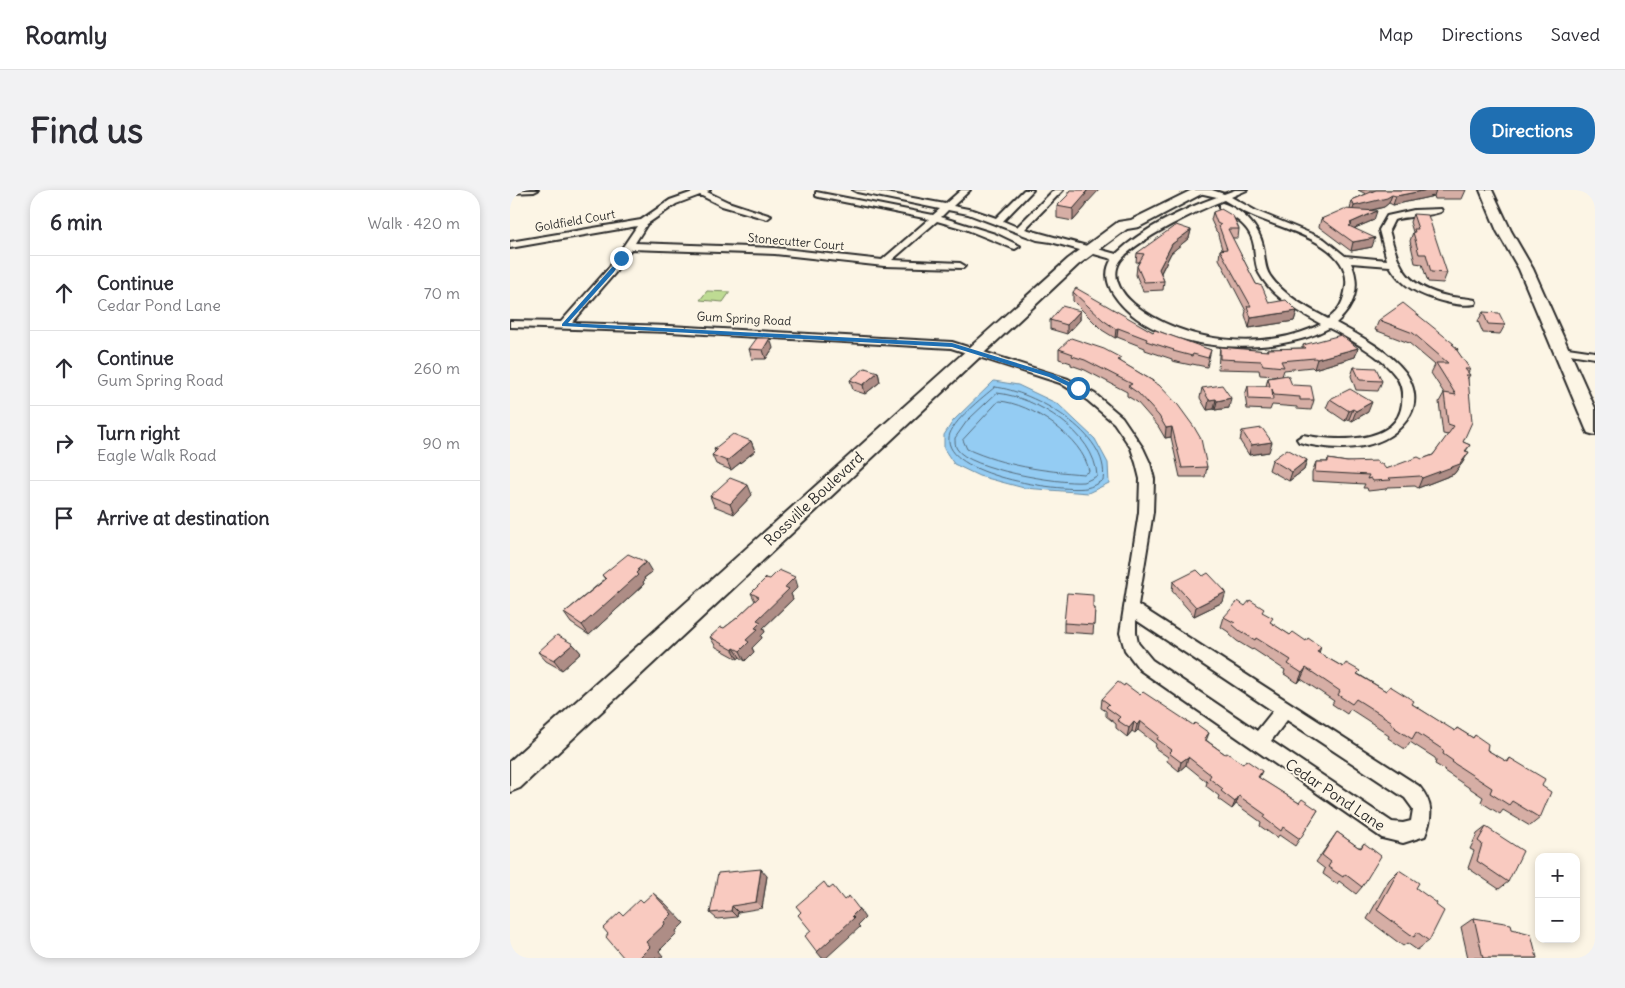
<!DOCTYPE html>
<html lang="en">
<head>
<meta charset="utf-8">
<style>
	body { margin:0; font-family:Delius,sans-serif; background:#f2f2f3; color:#2b2b33 }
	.controls { position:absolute; right:15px; bottom:15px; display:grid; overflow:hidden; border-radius:10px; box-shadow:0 2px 8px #0003 }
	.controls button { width:45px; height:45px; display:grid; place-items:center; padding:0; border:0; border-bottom:1px solid #e1e1e2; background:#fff; color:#2b2b33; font:25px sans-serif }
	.stop { position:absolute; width:15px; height:15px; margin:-11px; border:4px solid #1f6fb2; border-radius:50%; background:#fff }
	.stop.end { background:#1f6fb2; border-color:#fff; box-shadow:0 1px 5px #0008 }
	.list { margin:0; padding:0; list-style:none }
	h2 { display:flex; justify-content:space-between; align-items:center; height:65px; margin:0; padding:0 20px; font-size:21px }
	h2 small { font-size:16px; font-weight:400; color:#7c7c81 }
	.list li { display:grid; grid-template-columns:32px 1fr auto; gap:15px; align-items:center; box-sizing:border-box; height:75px; padding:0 20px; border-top:1px solid #e1e1e2 }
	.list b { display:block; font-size:19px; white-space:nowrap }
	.list p { margin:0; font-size:16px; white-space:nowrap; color:#7c7c81 }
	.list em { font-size:16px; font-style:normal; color:#7c7c81 }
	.icon { flex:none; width:28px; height:28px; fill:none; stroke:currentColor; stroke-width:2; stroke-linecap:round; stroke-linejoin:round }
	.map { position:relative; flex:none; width:1085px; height:768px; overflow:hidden; border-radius:20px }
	header { display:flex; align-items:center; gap:30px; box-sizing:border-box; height:70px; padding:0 25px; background:#fff; border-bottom:1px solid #e1e1e2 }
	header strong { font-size:24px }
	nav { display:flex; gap:28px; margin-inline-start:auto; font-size:18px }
	.intro { display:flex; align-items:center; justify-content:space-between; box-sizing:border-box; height:120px; padding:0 30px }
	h1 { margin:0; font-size:35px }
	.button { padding:12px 22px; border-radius:20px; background:#1f6fb2; color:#fff; font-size:18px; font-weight:700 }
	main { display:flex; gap:30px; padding:0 30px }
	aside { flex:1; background:#fff; border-radius:20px; box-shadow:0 2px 8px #0003 }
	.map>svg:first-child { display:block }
	.green { fill:#bedb93; stroke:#74835f }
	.water { fill:#94ccf3; stroke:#6a8ca3 }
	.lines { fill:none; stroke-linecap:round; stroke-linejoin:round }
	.shore { stroke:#556b7b; stroke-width:1 }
	.street-casing { stroke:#2b2b2b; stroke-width:4 }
	.secondary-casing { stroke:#2b2b2b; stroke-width:4 }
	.street { fill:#fcf5e5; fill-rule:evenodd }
	.secondary { fill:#fcf5e5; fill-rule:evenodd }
	.wall { fill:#d6aea5; stroke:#2b2b2b }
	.shaded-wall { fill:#ae8d86; stroke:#2b2b2b }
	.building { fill:#f9cac0; stroke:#2b2b2b }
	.route { fill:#1f6fb2 }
	.labels { text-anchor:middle; stroke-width:4; stroke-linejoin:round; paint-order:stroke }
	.far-street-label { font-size:12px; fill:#2b2b2b; stroke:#fcf5e5 }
	.street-label { font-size:15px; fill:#2b2b2b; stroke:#fcf5e5 }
</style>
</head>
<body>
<header>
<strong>Roamly</strong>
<nav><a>Map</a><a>Directions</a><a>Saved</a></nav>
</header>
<div class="intro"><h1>Find us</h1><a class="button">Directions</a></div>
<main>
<aside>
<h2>6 min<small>Walk · 420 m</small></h2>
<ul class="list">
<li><svg class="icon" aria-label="ahead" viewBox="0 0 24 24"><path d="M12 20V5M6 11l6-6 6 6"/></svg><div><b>Continue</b><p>Cedar Pond Lane</p></div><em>70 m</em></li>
<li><svg class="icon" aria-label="ahead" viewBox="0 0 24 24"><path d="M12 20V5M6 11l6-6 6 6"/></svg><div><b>Continue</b><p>Gum Spring Road</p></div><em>260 m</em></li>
<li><svg class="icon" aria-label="right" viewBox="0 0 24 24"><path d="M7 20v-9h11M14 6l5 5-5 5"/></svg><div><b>Turn right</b><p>Eagle Walk Road</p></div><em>90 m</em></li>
<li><svg class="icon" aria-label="arrive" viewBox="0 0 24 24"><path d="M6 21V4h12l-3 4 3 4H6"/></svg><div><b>Arrive at destination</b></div></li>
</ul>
</aside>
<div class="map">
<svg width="1085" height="768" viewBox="0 0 1085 768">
	<rect width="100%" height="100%" fill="#fcf5e5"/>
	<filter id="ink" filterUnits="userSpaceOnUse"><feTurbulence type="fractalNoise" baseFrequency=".02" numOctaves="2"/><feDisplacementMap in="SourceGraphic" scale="10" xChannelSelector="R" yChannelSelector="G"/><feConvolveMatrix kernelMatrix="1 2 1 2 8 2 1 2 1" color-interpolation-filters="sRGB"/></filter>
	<g filter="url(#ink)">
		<polygon class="green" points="197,101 220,102 213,112 190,110"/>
		<polygon class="water" points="484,191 508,195 548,214 585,249 598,273 599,293 578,303 514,298 469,286 444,274 434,259 434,245 443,231"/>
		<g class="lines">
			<g class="shore">
				<path d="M485 197C523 201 601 244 593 290 588 293 582 297 576 298 549 302 434 285 439 247 441 232 473 207 485 197Z"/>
				<path d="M487 203C526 207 585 243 587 286 582 288 578 291 573 292 550 294 459 279 447 259 445 257 445 251 445 248L457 231Z"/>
				<path d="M489 211C521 213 573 248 579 281L574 284C533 281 495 276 457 259L453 250Z"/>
			</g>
			<g class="street-casing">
				<g id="street">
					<polygon points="0,0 28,0 24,2 0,3"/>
					<path d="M182 0H200L197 2 218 12 261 26 257 29 212 16 190 5 166 14 137 34 125 53 265 58 372 70 419 29 309 7 306 6V2L423 25 430 19 347 2 343 0H360L435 14 451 0H460L443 16 463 20 486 28 514 0H523L493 31 507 37 544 0H553L515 39 606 64C634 38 671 20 707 7L689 3V0H702L714 4 725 0H737L721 7 746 21 814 49 835 66 877 70 869 40 877 26 904 20 931 19 932 21C926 26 895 26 884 30L879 40C889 78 896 96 937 106 946 108 956 108 965 110L966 112 965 114C946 118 909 106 895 94 889 89 884 83 880 76L841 73C851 95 845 117 826 133 850 146 878 160 895 182 904 195 908 211 900 225 877 263 827 262 789 252L787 249 793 245C822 251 887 256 892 214 893 203 892 194 885 185 871 166 847 154 827 142L819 138C762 169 643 164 604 105 597 94 594 81 602 69L541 52 527 50 458 24 438 20 431 27 485 44 510 56 505 59 502 58 455 39 427 31 382 70 450 73 455 76 453 78 374 76 265 64 121 59 105 83 62 133 160 136 442 152 558 189 585 204 612 227 633 258 640 273 644 289 643 322 628 415 909 596C923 613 923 626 915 646L893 653 872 648 630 480 615 460 610 443 629 322 630 289 626 273 621 258 604 233 577 210 550 193 441 158 160 142 0 137V131L51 132 98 79 127 36 0 58V52L131 30 160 10 183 2ZM714 10C723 15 731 21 741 25 771 39 841 53 836 96 834 111 830 120 818 129 798 118 774 106 760 86 754 77 755 66 753 56 749 36 731 19 712 13L709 14V18C725 28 741 36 744 56 745 65 745 75 749 83 762 107 788 121 811 134 755 163 672 153 624 114 613 105 602 90 608 75 616 54 691 19 714 10ZM626 430 763 521 747 541 642 470 628 453 626 443ZM777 530 895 608 903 619 901 631 893 633 882 632 761 551Z"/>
					<polygon points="1051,157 1085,162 1085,168 1047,162 1045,160 1047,158"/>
				</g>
			</g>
			<g class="secondary-casing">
				<g id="secondary">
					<polygon points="682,0 699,0 629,37 617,39 568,75 10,598 0,602 0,571 558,69 608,32 621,30"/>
					<polygon points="970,0 982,0 1001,41 1023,79 1085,218 1085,245 1078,243 1076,239 1009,79 987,41"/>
				</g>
			</g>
			<use href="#street" class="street"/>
			<use href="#secondary" class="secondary"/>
		</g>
		<g class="wall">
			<polygon points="560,0 576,14 576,16 563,31 547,28 547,16 558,5 558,2"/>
			<polygon points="848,0 956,0 952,9 925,9 924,6 883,15 879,13 874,17 859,21 864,30 845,38 862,57 841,61 809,37 811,29 840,20 842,10 856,4"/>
			<polygon points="703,22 729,39 728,48 722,48 746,94 759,113 787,121 784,131 739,138 735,125 736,121 709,69 710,60 712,59 708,45 708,43 706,41 701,30"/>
			<polygon points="903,24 937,83 933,93 918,92 912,74 905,73 900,51 903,42 900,32"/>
			<polygon points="681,40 679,48 661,63 651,83 654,91 653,100 633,101 626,85 627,76 629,72 626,72 627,63"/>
			<polygon points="563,102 643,142 701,160 697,177 682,174 681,175 662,171 662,169 635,160 635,158 607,147 605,148 592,140 563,111"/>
			<polygon points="570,121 570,130 557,144 540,139 540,130"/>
			<polygon points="973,122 995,135 990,144 973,143 968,131"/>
			<polygon points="869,130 943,155 948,159 947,161 960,179 958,183 960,185 958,188 953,252 960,255 956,261 953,272 944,284 908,298 905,296 877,297 876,299 858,301 857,298 853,298 855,294 802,291 802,282 806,272 817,272 818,269 837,272 869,274 876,279 912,269 923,265 938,245 933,244 929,212 934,203 921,183 925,175 899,153 865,140"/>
			<polygon points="793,155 848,158 845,167 804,179 802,177 774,180 772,186 782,195 804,210 801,220 787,219 787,217 762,215 760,220 737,219 735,205 738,196 756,196 758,188 767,186 750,185 749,180 708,179 709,166 710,157 756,161 757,159 793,158"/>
			<polygon points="263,158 256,169 242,169 239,159"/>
			<polygon points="549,159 611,172 643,191 643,192 697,277 695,287 670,287 661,247 655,248 648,236 627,212 617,206 617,202 575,180 561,175 561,173 549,169"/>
			<polygon points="844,177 872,191 868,201 846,200 841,186"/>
			<polygon points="368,182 370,192 355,204 343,200 340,190"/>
			<polygon points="692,198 719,218 705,220 704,219 697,220 690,208"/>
			<polygon points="820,209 858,222 842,231 839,229 835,231 816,218"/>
			<polygon points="732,241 759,262 739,265 730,251"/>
			<polygon points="241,251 245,261 221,280 206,274 202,265 205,262 204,259"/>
			<polygon points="762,270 797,270 794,280 779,291 759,280"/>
			<polygon points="242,305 224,324 204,316 200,306"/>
			<polygon points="142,382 134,388 135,390 133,392 134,394 79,445 61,433 54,423 95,389 92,385"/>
			<polygon points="663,392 713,412 684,426 662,401"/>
			<polygon points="288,397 281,404 283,409 253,438 255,442 251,446 252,448 242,458 244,462 235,471 230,467 228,469 206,457 200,447 214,438 227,428 245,411 241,403"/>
			<polygon points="735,416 753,423 761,433 780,445 811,457 809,463 833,477 848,484 876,501 902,514 944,541 947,538 963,548 965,545 977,560 997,572 1000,568 1032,596 1030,628 1020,636 993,620 990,624 971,612 973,607 934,581 935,580 925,574 926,571 925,568 900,552 895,559 878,548 879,546 873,542 874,541 840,519 837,524 822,514 824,511 791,489 788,493 774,484 775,480 743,459 742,460 727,451 720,445 720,443 711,437 714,427"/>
			<polygon points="583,418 585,418 583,444 554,442 554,433"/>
			<polygon points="63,454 71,463 52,480 36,471 28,462"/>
			<polygon points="592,509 696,550 715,564 733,574 752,581 749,588 789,613 808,620 785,656 769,645 767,648 750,636 751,632 726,614 722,619 708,609 709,606 696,596 697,592 676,575 669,581 657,571 658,567 645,558 646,554 628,540 625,543 622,541 617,547 606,538 606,534 596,526 596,521 591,518"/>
			<polygon points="976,637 998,692 989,699 958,678 964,661 960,659 967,644"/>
			<polygon points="827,642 848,657 851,657 854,653 852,697 846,704 829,691 827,694 813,684 815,679 806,672"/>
			<polygon points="889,680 906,698 926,715 919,751 907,760 897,753 893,756 857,729 879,690"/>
			<polygon points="257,686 252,718 228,722 227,727 207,729 200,723"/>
			<polygon points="964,728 1002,739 1027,768 958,768 951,737"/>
		</g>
		<g class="shaded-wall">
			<polygon points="578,0 589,0 576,14 576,16 563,31 563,19"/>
			<polygon points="917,0 926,0 924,6 883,15 886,6"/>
			<polygon points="882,5 879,13 874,17 841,25 844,16"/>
			<polygon points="867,21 864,30 840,40 840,33"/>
			<polygon points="681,40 679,48 661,63 648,88 649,79 662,54"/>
			<polygon points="865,48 862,57 841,61 843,52"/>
			<polygon points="570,121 570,130 557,144 557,135"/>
			<polygon points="787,121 784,131 739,138 741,128"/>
			<polygon points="608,138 607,147 605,148 606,139"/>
			<polygon points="260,148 263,158 256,169 253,160"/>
			<polygon points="848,158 845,167 804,179 807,169"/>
			<polygon points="368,182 370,192 355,204 353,195"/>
			<polygon points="721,208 719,218 705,220 707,211"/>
			<polygon points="706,209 704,219 697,220 699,210"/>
			<polygon points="862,212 858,222 842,231 846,221"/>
			<polygon points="843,219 839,229 835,231 839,221"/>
			<polygon points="662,237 661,247 655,248 656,238"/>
			<polygon points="241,251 245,261 221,280 217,271"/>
			<polygon points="762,252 759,262 739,265 741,255"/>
			<polygon points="959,262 953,272 944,284 908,298 912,288"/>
			<polygon points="797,270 794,280 779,291 782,282"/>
			<polygon points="238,295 242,305 224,324 220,314"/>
			<polygon points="136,372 142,382 134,388 135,390 133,392 134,394 79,445 72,435 126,383 127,380"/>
			<polygon points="285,387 288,397 281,404 283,409 253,438 255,442 251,446 252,448 242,458 244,462 235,471 230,461 236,450 245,438 247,430 275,397"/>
			<polygon points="716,402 713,412 684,426 686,417"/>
			<polygon points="63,454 71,463 52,480 44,470"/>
			<polygon points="224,458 230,467 228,469 223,460"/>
			<polygon points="796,478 791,489 788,493 792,483"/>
			<polygon points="630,531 628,540 625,543 627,535"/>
			<polygon points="624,532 622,541 617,547 619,538"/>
			<polygon points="699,543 696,551 694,549"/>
			<polygon points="678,567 676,575 669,581 671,572"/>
			<polygon points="729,606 726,614 722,619 725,612"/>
			<polygon points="251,679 257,686 252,718 246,712"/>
			<polygon points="143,703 155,713 174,733 166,741 167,743 149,761 153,766 150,768 129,768 136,752 154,732"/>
			<polygon points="222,716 228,722 227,727 221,721"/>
			<polygon points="349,719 355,728 348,735 350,737 316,768 312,768 307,762"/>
		</g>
		<g class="building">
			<polygon points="560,0 578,0 574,4 576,4 563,19 547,16 561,2 558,2"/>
			<polygon points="866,0 917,0 886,6 882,5 877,8 844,16 842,10"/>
			<polygon points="711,19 723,26 729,39 718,39 746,94 752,96 759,113 776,110 787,121 741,128 737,116 741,116 710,60 717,59 709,36 711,35 707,33 703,22"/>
			<polygon points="834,19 867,21 840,33 842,34 839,36 865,48 843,52 811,29"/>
			<polygon points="903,24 918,25 937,83 921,82 916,64 909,64 903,42 905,42 904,39 908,39"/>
			<polygon points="666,35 681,40 662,54 649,79 654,91 634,92 627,76 634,64 627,63"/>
			<polygon points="566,98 643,142 645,140 701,160 698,168 683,164 682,166 663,161 664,160 636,151 637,149 608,138 606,139 593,130 563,102"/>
			<polygon points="893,113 944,154 942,154 948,159 946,159 960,179 955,179 960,185 956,185 958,189 962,232 953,252 960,255 955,261 959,262 950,274 912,288 910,286 879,288 881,290 863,291 861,288 857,289 859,285 805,282 806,272 818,272 818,269 837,272 867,271 869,274 872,274 876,279 908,267 912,269 923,265 944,236 938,234 934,203 946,205 926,173 938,173 903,143 869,130"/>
			<polygon points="552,116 570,121 557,135 540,130"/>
			<polygon points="973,122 989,123 995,135 978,134"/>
			<polygon points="831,145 848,158 807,169 805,168 771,171 774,177 753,175 751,171 710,169 710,157 758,161 757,159 796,158 793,155"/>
			<polygon points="247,148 260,148 253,160 239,159"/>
			<polygon points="561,148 594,159 611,168 608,170 643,191 642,191 649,195 668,215 684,237 691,249 697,277 672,278 662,237 656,238 649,226 628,203 618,196 622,194 575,170 562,166 563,164 549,159"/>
			<polygon points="844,177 866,178 872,191 850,190"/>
			<polygon points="355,178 368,182 353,195 340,190"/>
			<polygon points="778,185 782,195 801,196 804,210 790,210 790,207 764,205 762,199 763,210 739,209 738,196 760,196 758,188"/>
			<polygon points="712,195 721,208 707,211 706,209 699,210 692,198"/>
			<polygon points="840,199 862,212 846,221 843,219 839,221 820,209"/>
			<polygon points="752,238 762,252 741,255 732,241"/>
			<polygon points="223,244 241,251 217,271 202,265 207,260 204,259"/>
			<polygon points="777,259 797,270 782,282 762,270"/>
			<polygon points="220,288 238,295 220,314 200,306"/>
			<polygon points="118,364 136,372 127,380 129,380 126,383 128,385 72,435 54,423 96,389 92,385"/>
			<polygon points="269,380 285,387 275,397 279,399 247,430 251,432 245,438 248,439 236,450 239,452 230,461 224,458 223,460 200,447 211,437 214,438 227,428 249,407 241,403 256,388 260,389"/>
			<polygon points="687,380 693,386 698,383 716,402 686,417 663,392"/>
			<polygon points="557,403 583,405 583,418 585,418 584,435 554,433"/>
			<polygon points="740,410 754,419 752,422 763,428 760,432 780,445 783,442 796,451 798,448 811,457 807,462 833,477 836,473 850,481 847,484 876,501 880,496 904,511 902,514 945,541 947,538 963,548 965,545 978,554 977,560 998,572 1000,568 1035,589 1032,596 1041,602 1030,628 1002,611 999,615 980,603 982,598 942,572 943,571 933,564 934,561 932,559 906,542 902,549 885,538 886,537 880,533 881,531 846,509 842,514 828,505 830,501 796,478 792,483 778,474 781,470 746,448 745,450 730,441 723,435 725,433 714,427 728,411 735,416"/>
			<polygon points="47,445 63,454 44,470 28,462"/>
			<polygon points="608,492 614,496 615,494 630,505 633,502 683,535 685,533 699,543 694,549 715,564 717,563 733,574 736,570 752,581 748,587 789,613 792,609 808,620 790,649 773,637 771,641 754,628 756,625 729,606 725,612 711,601 713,599 699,588 701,585 678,567 671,572 659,563 662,560 647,549 649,546 630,531 627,535 624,532 619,538 607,530 610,527 596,517 599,514 592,509"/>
			<polygon points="976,637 1013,661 998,692 967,671 972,654 968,651"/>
			<polygon points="827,642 848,657 851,658 854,653 871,666 852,697 835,684 833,687 818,677 821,672 812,665"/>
			<polygon points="251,679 246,712 222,716 221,721 200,723 208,683"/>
			<polygon points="889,680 909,693 906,698 927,713 926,715 934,721 919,751 907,742 904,747 867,720"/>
			<polygon points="314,692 319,699 323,696 334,710 339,706 349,719 342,726 344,728 307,762 295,746 301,741 288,725 291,722 286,716"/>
			<polygon points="143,703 162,724 154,732 155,734 136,752 140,757 129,768 114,768 96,747 98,744 93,738 110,722 113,725 130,709 133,712"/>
			<polygon points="964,728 1001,734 1002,739 1021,744 1027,768 973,768"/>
		</g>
	</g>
	<polygon class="route" points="111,67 113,68 104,82 58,133 442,153 543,184 571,198 566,200 539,187 442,157 52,136 52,134"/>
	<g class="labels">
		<g class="far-street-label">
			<text transform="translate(65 31) rotate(-10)" y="4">Goldfield Court</text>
			<text transform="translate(286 52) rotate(5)" y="4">Stonecutter Court</text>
			<text transform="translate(234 129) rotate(3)" y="4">Gum Spring Road</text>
		</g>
		<g class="street-label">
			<text transform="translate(304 309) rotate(-43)" y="5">Rossville Boulevard</text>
			<text transform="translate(825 605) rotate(34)" y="5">Cedar Pond Lane</text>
		</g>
	</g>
</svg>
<div class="controls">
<button>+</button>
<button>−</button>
</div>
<div class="stop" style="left:568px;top:198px"></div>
<div class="stop end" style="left:111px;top:68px"></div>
</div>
</main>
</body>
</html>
